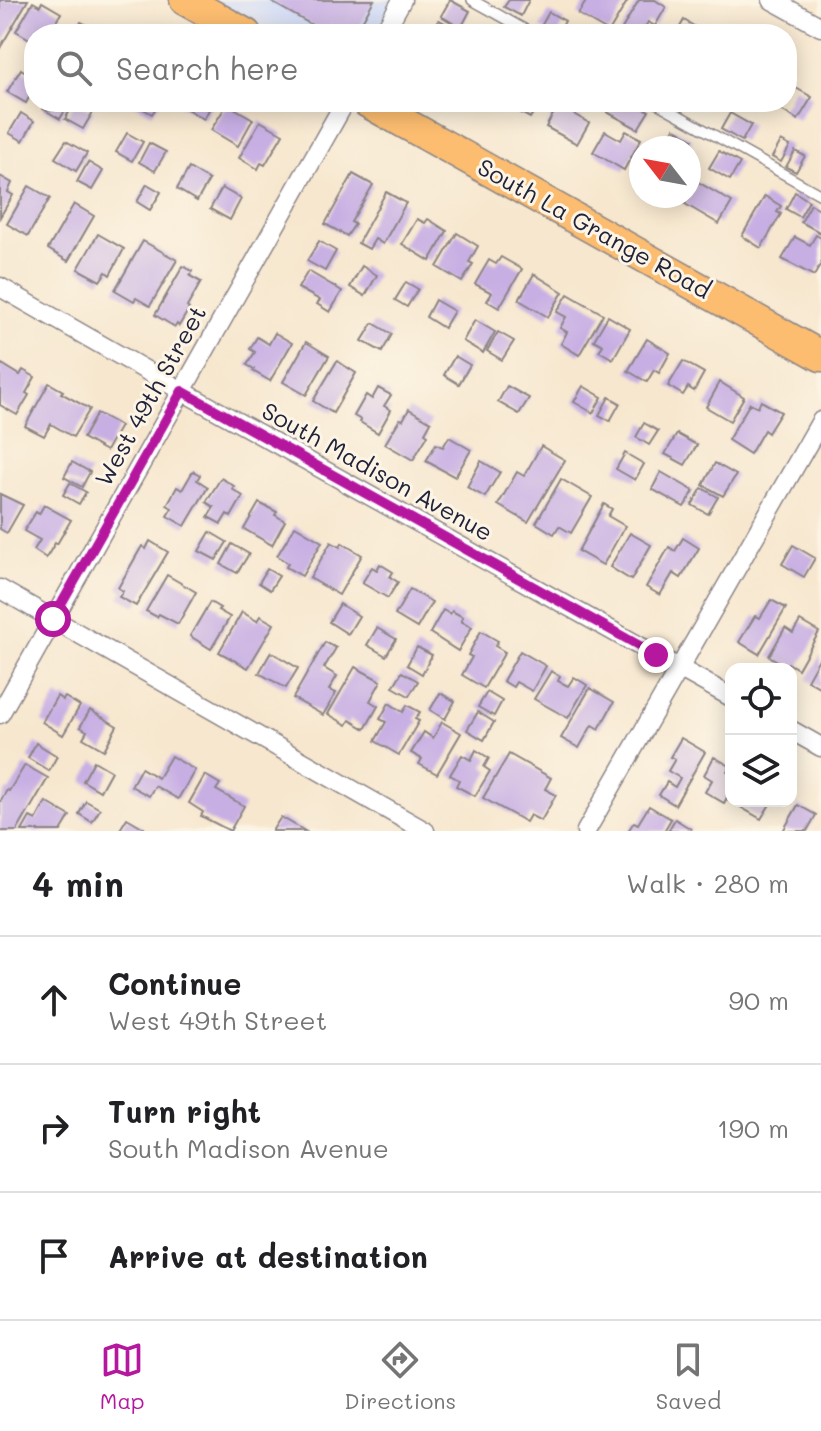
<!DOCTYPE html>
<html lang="en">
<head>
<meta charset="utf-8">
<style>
	body { margin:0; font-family:Mali,sans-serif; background:#f6f6f6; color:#202124 }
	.controls { position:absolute; right:24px; bottom:24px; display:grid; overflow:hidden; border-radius:16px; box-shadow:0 4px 20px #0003 }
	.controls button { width:72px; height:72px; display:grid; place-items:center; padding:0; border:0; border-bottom:2px solid #e0e0e0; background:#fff; color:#202124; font:40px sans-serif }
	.compass { position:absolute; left:629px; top:136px; width:72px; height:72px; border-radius:50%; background:#fff; box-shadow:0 4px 20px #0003; rotate:301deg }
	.stop { position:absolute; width:24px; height:24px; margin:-18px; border:6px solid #b5179e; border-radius:50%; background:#fff }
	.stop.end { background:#b5179e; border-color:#fff; box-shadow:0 2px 8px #0008 }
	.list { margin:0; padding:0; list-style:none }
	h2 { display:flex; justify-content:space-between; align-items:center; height:104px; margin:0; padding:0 32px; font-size:34px }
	h2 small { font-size:26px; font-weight:400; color:#757577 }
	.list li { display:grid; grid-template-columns:52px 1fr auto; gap:24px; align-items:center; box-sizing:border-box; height:128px; padding:0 32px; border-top:2px solid #e0e0e0 }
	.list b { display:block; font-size:30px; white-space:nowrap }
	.list p { margin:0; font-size:26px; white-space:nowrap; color:#757577 }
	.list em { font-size:26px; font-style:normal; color:#757577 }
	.icon { flex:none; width:44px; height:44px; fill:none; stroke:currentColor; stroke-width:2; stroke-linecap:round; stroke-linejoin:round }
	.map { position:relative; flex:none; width:821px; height:831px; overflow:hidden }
	.search { position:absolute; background:#fff; box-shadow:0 4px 20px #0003; left:24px; right:24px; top:24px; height:88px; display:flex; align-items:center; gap:20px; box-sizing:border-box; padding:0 28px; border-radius:32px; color:#757577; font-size:30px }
	.sheet { height:488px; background:#fff }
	nav { display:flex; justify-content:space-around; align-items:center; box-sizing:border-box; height:112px; border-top:2px solid #e0e0e0; background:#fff; font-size:22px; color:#757577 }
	nav a { display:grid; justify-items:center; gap:4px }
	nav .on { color:#b5179e }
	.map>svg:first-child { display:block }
	.built { fill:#cfdaf9 }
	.building { fill:#c7afe4 }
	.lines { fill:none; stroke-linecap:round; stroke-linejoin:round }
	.lane-casing { stroke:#8c8485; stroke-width:12 }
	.street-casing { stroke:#8c8485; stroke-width:21 }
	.primary-casing { stroke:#8c8485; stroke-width:33 }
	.lane { stroke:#fff; stroke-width:9 }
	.street { stroke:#fff; stroke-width:18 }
	.primary { stroke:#fcbd6f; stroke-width:30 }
	.route { stroke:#b5179e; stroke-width:10 }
	.labels { text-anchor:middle; stroke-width:6; stroke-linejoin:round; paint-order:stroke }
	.street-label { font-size:24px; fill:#22223b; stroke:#fcf5e5 }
</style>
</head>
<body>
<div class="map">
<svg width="821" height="831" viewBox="0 0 821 831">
	<rect width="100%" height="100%" fill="#fcf5e5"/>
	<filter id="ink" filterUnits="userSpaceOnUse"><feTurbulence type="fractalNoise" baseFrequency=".0125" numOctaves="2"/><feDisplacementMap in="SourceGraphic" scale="16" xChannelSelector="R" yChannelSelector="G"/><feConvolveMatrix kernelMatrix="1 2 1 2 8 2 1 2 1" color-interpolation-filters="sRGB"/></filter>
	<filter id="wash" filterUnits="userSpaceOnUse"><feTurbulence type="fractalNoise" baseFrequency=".006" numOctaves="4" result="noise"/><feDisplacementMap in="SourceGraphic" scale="32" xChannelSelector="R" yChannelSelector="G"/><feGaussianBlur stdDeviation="1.8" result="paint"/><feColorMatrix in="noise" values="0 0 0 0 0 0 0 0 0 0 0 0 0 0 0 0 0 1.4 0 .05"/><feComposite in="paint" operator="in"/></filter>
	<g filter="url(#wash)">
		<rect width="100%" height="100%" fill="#f7e7cf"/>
		<polygon class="built" points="203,0 399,0 379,34 263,34"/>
		<g id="blocks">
			<g class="building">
				<polygon points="0,0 28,0 0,48"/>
				<polygon points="268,0 374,0 355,34 328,34"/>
				<polygon points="450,0 470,11 461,28 441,16"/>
				<polygon points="509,0 529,0 521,16 504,7"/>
				<polygon points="587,0 628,0 609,32 578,14"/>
				<polygon points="639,0 655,0 666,7 655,26 648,22 641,34 624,34 620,32"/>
				<polygon points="33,2 40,6 42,2 61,13 49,34 34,34 33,41 16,31"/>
				<polygon points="549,12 565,21 558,34 552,34 540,28"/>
				<polygon points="439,20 465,34 431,34"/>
				<polygon points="684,20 702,31 700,34 676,34"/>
				<polygon points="81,22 103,34 74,34"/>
				<polygon points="21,69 34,77 34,88 26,103 7,92"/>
				<polygon points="794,87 812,97 798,120 781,110 787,102"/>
				<polygon points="47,102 70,102 60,119 43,109"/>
				<polygon points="75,102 93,112 83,129 65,119"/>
				<polygon points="131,102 160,102 152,114"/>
				<polygon points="175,102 213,102 204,119"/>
				<polygon points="501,102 540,102 530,118"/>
				<polygon points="613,102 632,102 649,111 638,129 607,112"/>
				<polygon points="227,104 253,119 238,146 211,130"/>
				<polygon points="558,105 589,123 577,144 546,127"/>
				<polygon points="21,113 34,121 23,141 9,133"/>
				<polygon points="730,113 751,125 742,141 721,129"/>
				<polygon points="260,121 283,134 265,165 261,163 258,169 239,158"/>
				<polygon points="674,128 693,139 687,148 670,148 665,145"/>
				<polygon points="605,131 621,140 626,131 641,139 624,170 593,152"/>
				<polygon points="127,133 143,142 132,161 116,152"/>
				<polygon points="66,141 87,153 76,171 55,158"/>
				<polygon points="781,141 790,146 781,162 772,157"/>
				<polygon points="149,143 166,152 155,171 139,162"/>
				<polygon points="719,151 740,163 730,180 709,168"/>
				<polygon points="795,151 805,156 796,172 786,167"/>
				<polygon points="88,162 103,171 92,190 77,182"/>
				<polygon points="189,168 209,180 197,201 177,189"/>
				<polygon points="353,174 373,185 351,222 355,224 347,236 325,224"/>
				<polygon points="0,176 12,183 8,192 13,195 0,217"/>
				<polygon points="698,182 732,202 719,224 685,204"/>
				<polygon points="147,184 161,192 150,210 137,202"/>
				<polygon points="29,186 50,198 28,236 7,224"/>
				<polygon points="222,188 241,199 230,220 210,209"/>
				<polygon points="386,192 406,203 383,244 375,239 369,249 358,243"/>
				<polygon points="795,192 809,201 800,217 786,209"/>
				<polygon points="765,196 781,206 777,212 781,214 761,248 742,236"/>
				<polygon points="74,204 94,216 68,261 48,249"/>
				<polygon points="811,204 821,210 821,233 801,222"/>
				<polygon points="417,219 425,223 428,219 447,231 430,261 402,244"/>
				<polygon points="457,233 478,246 469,262 473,264 462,282 437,267"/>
				<polygon points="98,234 124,249 110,275 106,272 100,281 78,269"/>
				<polygon points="816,235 821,238 821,264 814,276 782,259 795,237 810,245"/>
				<polygon points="143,241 177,260 150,306 136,298 134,301 115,290"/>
				<polygon points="319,241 336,251 325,271 307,261"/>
				<polygon points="501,257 522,269 499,308 487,301 492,293 475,284 489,260 496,264"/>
				<polygon points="183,266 192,271 190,276 201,282 187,307 189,309 179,326 177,324 175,327 155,315"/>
				<polygon points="362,266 377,275 365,296 350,287"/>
				<polygon points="308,271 342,291 330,312 317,304 320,300 298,288"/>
				<polygon points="534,274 563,292 548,317 519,300"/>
				<polygon points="406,282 418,289 407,307 395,300"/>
				<polygon points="568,294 603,314 579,355 561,344 567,332 560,328 566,317 557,312"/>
				<polygon points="435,300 454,311 444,328 426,317"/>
				<polygon points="608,316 630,329 613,359 599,351 603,345 594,340"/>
				<polygon points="475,320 495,332 483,353 463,341"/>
				<polygon points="373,323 392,334 382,352 362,341"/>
				<polygon points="498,332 514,341 502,360 487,351"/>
				<polygon points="275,333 292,343 270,381 253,371 254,369 247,365 255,352 250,349 257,337 269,344"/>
				<polygon points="647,339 670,353 659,373 654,370 647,382 628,371"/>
				<polygon points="306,342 329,356 306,395 283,382"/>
				<polygon points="455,356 470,365 459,384 444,375"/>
				<polygon points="337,361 356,373 333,413 313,401"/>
				<polygon points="683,361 704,373 694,391 688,387 683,395 668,386"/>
				<polygon points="2,364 20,375 23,370 35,377 26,393 29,395 17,415 0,405 0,369"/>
				<polygon points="720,382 744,397 730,421 706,407"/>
				<polygon points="49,383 63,391 61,393 90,409 73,437 51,424 44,436 25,426"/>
				<polygon points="507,386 529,398 519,414 498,402"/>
				<polygon points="583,386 602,397 593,413 574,402"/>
				<polygon points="378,388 391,395 384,406 391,410 378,433 360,422 361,420 354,416 366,395 372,399"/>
				<polygon points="609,397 620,403 610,421 599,415"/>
				<polygon points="761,401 781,412 768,433 764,430 750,454 728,440 750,403 758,407"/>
				<polygon points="409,409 431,422 425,433 428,435 413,460 385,444 400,419 403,420"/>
				<polygon points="97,413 120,426 106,451 83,438"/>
				<polygon points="644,423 658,431 649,445 636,437"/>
				<polygon points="677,434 697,445 685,465 665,454"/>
				<polygon points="449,437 471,450 455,477 426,461 436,444 443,447"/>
				<polygon points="541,446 565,460 528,522 498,505 517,472 524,476"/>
				<polygon points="625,453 644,464 635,480 616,469"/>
				<polygon points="481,461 500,472 485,497 467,487"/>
				<polygon points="72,462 90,472 82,487 64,477"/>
				<polygon points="715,463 736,475 723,496 703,485"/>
				<polygon points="193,471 200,475 197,480 208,487 185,526 167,516 172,508 167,505 177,487 182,490"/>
				<polygon points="661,472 694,491 684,507 652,489"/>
				<polygon points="221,478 234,486 232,489 243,496 231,517 227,514 221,524 208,517 214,507 206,502"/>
				<polygon points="561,479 592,497 571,533 559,526 554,534 536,523"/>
				<polygon points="70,483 86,492 79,504 63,495"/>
				<polygon points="702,488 718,497 708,514 692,505"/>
				<polygon points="0,494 23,505 7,533 0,529"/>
				<polygon points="259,503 277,512 275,515 285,521 272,545 244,529"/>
				<polygon points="604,504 612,509 608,516 625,526 603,565 578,551"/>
				<polygon points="44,505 71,520 57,544 55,543 46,558 34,550 40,540 24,531 36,512 39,514"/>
				<polygon points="295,526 322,542 302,576 286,567 288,563 277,556"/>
				<polygon points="210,532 227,542 216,560 199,551"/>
				<polygon points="630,533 651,545 631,580 610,567"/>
				<polygon points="683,538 699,548 681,578 673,573 660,595 646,587 669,547 675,551"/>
				<polygon points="150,541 168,552 136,606 119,597 123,591 118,588 142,546 146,549"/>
				<polygon points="331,542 340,547 342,543 362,555 339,595 310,578"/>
				<polygon points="232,544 249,554 237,573 221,564"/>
				<polygon points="793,545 815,558 804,577 782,564"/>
				<polygon points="380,564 393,572 390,577 398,582 388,598 362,583 372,567 377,570"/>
				<polygon points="267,569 279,576 270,590 259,583"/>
				<polygon points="167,575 196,592 178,624 159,614 157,617 146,611"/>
				<polygon points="410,589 432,602 417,628 395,615"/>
				<polygon points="771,600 786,608 759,654 739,642 755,616 760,618"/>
				<polygon points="210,602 220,608 218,610 230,617 211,649 190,636"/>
				<polygon points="340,604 359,616 348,634 329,622"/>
				<polygon points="443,610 450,614 452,611 463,617 461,621 472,627 458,651 430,633"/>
				<polygon points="242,612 257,621 260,616 274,624 248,668 219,652"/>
				<polygon points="800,621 819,632 798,669 788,663 786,666 769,656 785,628 793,633"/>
				<polygon points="377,628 396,639 386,656 367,645"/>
				<polygon points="481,631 498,641 495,646 505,652 484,688 462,675 472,657 468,655"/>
				<polygon points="325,642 336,648 324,668 337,676 329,690 336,693 323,715 293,698"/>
				<polygon points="417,647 432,655 422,674 407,665"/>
				<polygon points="520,651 546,666 532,691 516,682 513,687 503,681"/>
				<polygon points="271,652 298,668 286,688 259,673"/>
				<polygon points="821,655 821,688 807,680"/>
				<polygon points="355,667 381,681 370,701 378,706 365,729 350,720 347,725 328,714"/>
				<polygon points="551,671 560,676 558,681 568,686 574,677 587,685 568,718 534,699"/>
				<polygon points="402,672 418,681 409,696 393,687"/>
				<polygon points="590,688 614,702 599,729 592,725 579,748 561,738"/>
				<polygon points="487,692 502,701 494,716 478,707"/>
				<polygon points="440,693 455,701 445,719 430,710"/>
				<polygon points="57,696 63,700 65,697 80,706 63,735 42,722"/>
				<polygon points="389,703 403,712 407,705 420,712 415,719 419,721 399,755 375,741 386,722 380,719"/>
				<polygon points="90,710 117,726 104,750 83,738 87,731 80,727"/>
				<polygon points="478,712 494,722 484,740 467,730"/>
				<polygon points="442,722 461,733 437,774 419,764 422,759 411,753 424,732 433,738"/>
				<polygon points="681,738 705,752 675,805 659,795 667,782 675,787 680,778 668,771 675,759 670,757"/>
				<polygon points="36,743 57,756 49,771 28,758"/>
				<polygon points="476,750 489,758 484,767 490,771 475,796 456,786 459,780 450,775 462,755 471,760"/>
				<polygon points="509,754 551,778 545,789 556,795 541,821 530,815 526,822 483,798"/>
				<polygon points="171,756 195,770 178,799 155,786 149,796 131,786 141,768 158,778"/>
				<polygon points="714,757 730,766 727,771 731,774 731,790 724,803 705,792 712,780 704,775"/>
				<polygon points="94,761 111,771 100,791 83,781"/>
				<polygon points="25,765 48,778 17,831 0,831 0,802 7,790 9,791"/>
				<polygon points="205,775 220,784 216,790 244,806 230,831 201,816 203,812 189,803"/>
				<polygon points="86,801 100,809 92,822 79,814"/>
				<polygon points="730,801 772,801 761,819"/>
				<polygon points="46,802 70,816 61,831 22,831 30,817 36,820"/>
				<polygon points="798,805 816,815 807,831 783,831"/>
				<polygon points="649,806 671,819 664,831 628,831 634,822 638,824"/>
				<polygon points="281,817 305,831 272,831"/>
				<polygon points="127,818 144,828 142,831 119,831"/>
				<polygon points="675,819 691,829 690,831 668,831"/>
			</g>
		</g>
	</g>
	<g filter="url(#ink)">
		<use href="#blocks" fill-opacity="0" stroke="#8c8485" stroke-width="2"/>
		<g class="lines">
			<g class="lane-casing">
				<g id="lane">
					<polyline points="472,0 533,34"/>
					<polyline points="655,102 821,195"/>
				</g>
			</g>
			<g class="street-casing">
				<g id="street">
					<polyline points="772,0 821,27"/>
					<polyline points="383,34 402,0"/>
					<polyline points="0,287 182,391 731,697"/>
					<polyline points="0,589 425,831"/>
					<polyline points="0,714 345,102"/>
					<polyline points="791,730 821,747"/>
					<polyline points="586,831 821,421"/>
				</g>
			</g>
			<g class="primary-casing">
				<g id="primary">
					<polyline points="185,0 246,34"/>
					<polyline points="367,102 821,356"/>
				</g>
			</g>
			<use href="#lane" class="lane"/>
			<use href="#street" class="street"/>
			<use href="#primary" class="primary"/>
		</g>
	</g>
	<g class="lines" filter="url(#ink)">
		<polyline class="route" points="53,619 182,391 656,655"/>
	</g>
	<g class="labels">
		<g class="street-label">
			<text transform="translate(594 229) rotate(29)" y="8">South La Grange Road</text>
			<text transform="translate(151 396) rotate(-61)" y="8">West 49th Street</text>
			<text transform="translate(377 472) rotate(29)" y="8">South Madison Avenue</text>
		</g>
	</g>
</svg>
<div class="controls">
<button><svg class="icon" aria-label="locate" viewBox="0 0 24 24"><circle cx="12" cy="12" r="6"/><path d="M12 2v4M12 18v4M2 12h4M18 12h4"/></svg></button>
<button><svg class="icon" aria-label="layers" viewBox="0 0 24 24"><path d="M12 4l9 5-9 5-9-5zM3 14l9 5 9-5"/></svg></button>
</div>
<svg class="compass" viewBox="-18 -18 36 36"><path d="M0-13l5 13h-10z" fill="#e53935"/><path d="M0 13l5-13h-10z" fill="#757577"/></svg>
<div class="stop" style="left:53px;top:619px"></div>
<div class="stop end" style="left:656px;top:655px"></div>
<div class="search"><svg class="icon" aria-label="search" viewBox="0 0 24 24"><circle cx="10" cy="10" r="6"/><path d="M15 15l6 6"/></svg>Search here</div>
</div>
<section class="sheet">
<h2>4 min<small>Walk · 280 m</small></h2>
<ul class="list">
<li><svg class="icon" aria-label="ahead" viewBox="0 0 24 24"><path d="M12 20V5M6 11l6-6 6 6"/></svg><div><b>Continue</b><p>West 49th Street</p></div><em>90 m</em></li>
<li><svg class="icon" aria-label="right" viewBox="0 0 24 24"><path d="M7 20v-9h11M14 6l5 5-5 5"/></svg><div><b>Turn right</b><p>South Madison Avenue</p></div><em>190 m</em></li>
<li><svg class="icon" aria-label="arrive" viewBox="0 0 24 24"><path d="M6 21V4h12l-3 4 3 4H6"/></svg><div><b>Arrive at destination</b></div></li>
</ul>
</section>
<nav>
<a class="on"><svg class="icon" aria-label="map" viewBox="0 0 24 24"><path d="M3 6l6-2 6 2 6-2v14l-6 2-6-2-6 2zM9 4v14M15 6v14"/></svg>Map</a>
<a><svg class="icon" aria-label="directions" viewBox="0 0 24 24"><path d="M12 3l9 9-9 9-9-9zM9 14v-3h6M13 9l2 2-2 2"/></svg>Directions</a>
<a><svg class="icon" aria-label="saved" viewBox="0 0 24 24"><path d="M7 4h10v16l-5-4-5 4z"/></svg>Saved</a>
</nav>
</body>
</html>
